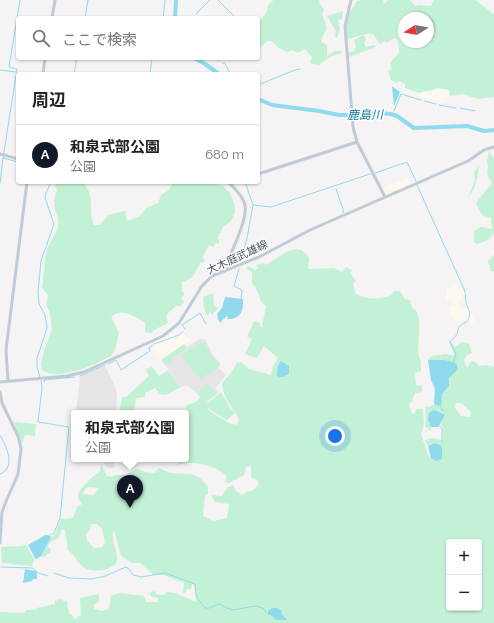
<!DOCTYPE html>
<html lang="ja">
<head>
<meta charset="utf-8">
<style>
	body { margin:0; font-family:Raleway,"Noto Sans JP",sans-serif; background:#f6f6f6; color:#222 }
	.controls { position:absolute; right:12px; bottom:12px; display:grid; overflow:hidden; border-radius:4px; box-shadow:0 1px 3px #0004 }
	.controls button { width:36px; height:36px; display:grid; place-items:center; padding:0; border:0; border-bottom:1px solid #e0e0e0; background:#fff; color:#222; font:20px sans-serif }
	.compass { position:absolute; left:398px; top:12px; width:36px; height:36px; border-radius:50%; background:#fff; box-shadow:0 1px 3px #0004; rotate:259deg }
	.you { position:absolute; left:335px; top:436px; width:14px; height:14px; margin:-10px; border:3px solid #fff; border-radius:50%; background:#1a73e8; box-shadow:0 0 0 6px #1a73e833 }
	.badge { display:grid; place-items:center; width:26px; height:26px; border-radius:50%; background:#111827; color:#fff; font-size:13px; font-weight:700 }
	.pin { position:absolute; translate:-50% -33px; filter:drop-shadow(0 1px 2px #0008) }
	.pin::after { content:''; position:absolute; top:21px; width:14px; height:12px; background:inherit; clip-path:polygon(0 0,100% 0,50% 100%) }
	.popup { position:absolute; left:71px; top:410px; width:118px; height:52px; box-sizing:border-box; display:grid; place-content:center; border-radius:4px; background:#fff; filter:drop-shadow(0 1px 3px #0005); font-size:13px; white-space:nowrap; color:#767676 }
	.popup b { font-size:15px; color:#222 }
	.popup::after { content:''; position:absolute; left:50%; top:100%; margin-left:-8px; border:8px solid transparent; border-top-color:#fff }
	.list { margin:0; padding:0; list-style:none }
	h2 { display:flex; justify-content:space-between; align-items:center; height:52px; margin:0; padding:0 16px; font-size:17px }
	h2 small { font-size:13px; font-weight:400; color:#767676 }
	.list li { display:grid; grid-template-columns:26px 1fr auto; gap:12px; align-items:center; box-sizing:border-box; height:60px; padding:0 16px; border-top:1px solid #e0e0e0 }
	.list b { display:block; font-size:15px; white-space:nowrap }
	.list p { margin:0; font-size:13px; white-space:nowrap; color:#767676 }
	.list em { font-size:13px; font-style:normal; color:#767676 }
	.icon { flex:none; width:22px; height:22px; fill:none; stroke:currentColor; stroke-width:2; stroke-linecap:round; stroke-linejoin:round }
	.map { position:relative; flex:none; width:494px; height:623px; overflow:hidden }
	.search { position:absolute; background:#fff; box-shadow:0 1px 3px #0004; left:16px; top:16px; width:244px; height:44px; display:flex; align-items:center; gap:10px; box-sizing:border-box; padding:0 14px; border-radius:4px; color:#767676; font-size:15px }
	.panel { position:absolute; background:#fff; box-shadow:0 1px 3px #0004; left:16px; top:72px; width:244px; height:112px; border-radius:4px }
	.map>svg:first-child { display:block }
	.commercial { fill:#fdf9ef }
	.education { fill:#e6e4e5 }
	.green { fill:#c3f1d5; fill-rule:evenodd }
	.water { fill:#90daee }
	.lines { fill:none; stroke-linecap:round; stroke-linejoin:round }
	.stream { stroke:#90daee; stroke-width:1 }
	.river { stroke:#90daee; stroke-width:4 }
	.secondary { stroke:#c1cbd6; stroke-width:3 }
	.labels { text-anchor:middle; stroke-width:3; stroke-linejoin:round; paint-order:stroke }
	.street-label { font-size:11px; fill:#4a5661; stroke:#fff }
	.water-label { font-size:12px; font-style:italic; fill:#0c7c9b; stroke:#fff }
</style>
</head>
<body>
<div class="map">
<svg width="494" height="623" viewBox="0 0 494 623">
	<rect width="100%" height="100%" fill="#f5f3f3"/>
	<g class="commercial">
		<polygon points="437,88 449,90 450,96 444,98 444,103 419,97 419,93 424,91 432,91"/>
		<polygon points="407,178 411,183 389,193 385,194 383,192 381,188"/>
		<polygon points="454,283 457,287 463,288 465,294 461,294 461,301 459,301 461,309 471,308 476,325 473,325 463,321 455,321 450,312 449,306 454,305 453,301 446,299 447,289"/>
		<polygon points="183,332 190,341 161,360 159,359 151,343 173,333 175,337"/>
	</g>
	<g class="education">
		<polygon points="199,339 205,339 213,355 220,363 219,368 226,375 215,389 219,392 207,402 187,385 181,387 166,366 174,360 174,357"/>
		<polygon points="105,366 117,391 116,413 76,413 80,376"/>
		<polygon points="91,459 115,459 114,468 110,468 106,466 102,460"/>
	</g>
	<g class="green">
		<path d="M273 0H319L320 4 324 10 322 14 327 28 323 36 321 42 327 45V56L335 51H341L342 54C335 53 324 60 319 65L310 63 312 57 305 49 298 53 292 50 287 52 279 48 272 41C268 40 265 41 263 46L258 47V21C265 17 267 13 268 5L272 2Z"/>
		<path d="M362 0H383L384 4 389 0H410L415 6 420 5 431 6 434 0H475L494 14V97L478 99 463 94 450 96 449 90 437 88C431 92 426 90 419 93L405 88V84L400 81 396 83 391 80 388 71 392 69 390 63 399 53 398 40 394 38 386 43 385 41 380 44 373 34C363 33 356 38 347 39 346 29 345 21 350 12 352 8 355 6 357 1ZM404 18H428V42H404Z"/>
		<polygon points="343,11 342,19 338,20 340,29 337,38 335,36 336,31 327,16"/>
		<polygon points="364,35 366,40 364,43 366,47 374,45 376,47 349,57 348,53 354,51 356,46 354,40"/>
		<polygon points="489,151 494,158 494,234 486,241 477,244 474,242 474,231 481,227 492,229 491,218 482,215 476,203 492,183 487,174 488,167 487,160"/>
		<path d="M479 165C477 176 477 189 468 197L475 181 474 173Z"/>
		<path d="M57 182H82C97 196 87 210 94 225H100L108 215 125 211 127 221 140 216 146 208 158 203 161 195 169 190 173 182H204L223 186 230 193 234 203 235 212 231 221 223 227 217 239H219V244L216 243 213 247 209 245 202 258 205 260 203 263 201 262C194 273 196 278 182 282V292L185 294 181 298 184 302 180 306H176L166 315 168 323 154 330 152 333 145 332V322C134 317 122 307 111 317L119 333 115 350 110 357 100 361 98 363 74 372 73 371C62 375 52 376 42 370L41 363 44 351 52 329 50 313 46 305 48 295 42 288C44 276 44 258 48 247 51 241 56 234 58 227 60 213 49 208 57 190L55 186Z"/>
		<path d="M294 249 302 250 309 258 308 269 334 268 342 272 346 267 352 270 350 273 356 281 353 283 355 293C365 300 380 300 392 295L393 291H400L405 299 410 300 412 308 416 310 419 319V335L418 348 419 357 421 361V371L415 373 416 385 422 386V392L415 393 412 401 409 405 412 414 415 413 416 409H423L424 424 421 434 428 455 431 458 435 443 428 446 425 440 431 438 443 440V428L440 423 445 415 428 420 431 427V431L425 426 426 420 425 406 430 407 434 404 438 406 442 394 449 386V378L445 360H428L429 358C433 354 440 356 445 354L454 356C454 350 450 346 449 340L455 347 462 342 469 344 472 353 467 355 464 360 467 368 471 361 475 362 479 366 486 365 494 367V623H0V612L24 613 26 610H36L37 608 55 604V601L61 599 64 601 67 600 69 613 73 616 74 620 81 615 80 598 99 594V601L94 605V609L102 611 109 609 111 596 119 593 144 596 146 602H158V598L152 597 149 593 155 591 156 594 164 595 167 592 175 593 196 602 194 585 192 584 191 589H187L185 593H183L184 582 178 581 164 575H154L140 563H132L121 556 114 529C107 546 132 563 103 570 98 571 89 571 85 568 77 563 75 555 68 550L65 530 62 529 58 539 51 541 48 546 51 550 50 553 44 557 41 556 51 537 55 534 61 519 73 518 77 507 82 504C80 502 78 498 78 495 79 489 95 474 100 471L101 464 107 476 112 477 115 475H127L129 473 138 469 145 472 154 473 159 468 170 473 191 474 199 477 208 486V494L205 495 203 516 214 521 227 518 229 504 215 502 211 495 222 496 227 488 233 485 236 491 242 495C250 489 254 493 259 483L257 480 251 477V466L246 467 244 475 229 483 225 482 227 476C215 465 192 460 177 465L181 459H186V413H184V411L187 409 186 405 196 402 201 396 197 393 207 384 217 393 207 401 201 397 208 403 221 392 230 408 235 413 227 420 209 409 208 410 229 423 237 425 239 419C233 407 222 398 222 383L231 373 237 363 241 362 249 369 271 375 273 366 278 358 264 346 257 358 245 354 252 339 247 337 254 321 260 323V327H262L266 306C257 300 261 292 252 283V274L251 271 246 269 248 266 255 270 258 268 256 265 264 263 266 265 286 252ZM456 403H461L471 412 470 417 461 416 455 408ZM87 487 99 488 94 495 82 494ZM91 524H97L102 529 105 542 102 547 94 548 87 540 86 534 90 530ZM449 542H479V608H449Z"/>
		<polygon points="494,255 494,271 491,271 488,261"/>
		<polygon points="213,293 214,305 218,308 212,315 210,312 207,316 203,305 204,304 203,297"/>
		<polygon points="201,342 205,343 211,354 219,364 211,374 208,373 202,379 195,374 181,355"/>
		<polygon points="184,344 187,348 174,357 174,360 166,366 161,360"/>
		<polygon points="152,367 159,376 168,370 181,387 166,395 160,394 155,388 145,393 145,397 136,398 134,413 119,413 122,397 126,397 149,376 146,369"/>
		<polygon points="14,422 36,424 35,436 25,435 21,446 20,439"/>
		<polygon points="26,545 33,557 35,559 32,566 2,563 1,547 22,546"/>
	</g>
	<g class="water">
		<polygon points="392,86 400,92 394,106"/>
		<path d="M225 297 243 299C243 311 242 319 227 319L228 317 226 316 225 318 222 320 221 323 218 320 217 314 222 308Z"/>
		<polygon points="428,360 445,360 456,363 458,369 449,378 449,386 442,394 441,405 438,406 434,404 435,389 431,380"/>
		<polygon points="281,361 289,366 289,374 283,377 279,377 277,375 278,366"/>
		<polygon points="434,410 445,415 438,427 431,427 428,420 429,413"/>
		<polygon points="435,443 442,446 442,459 436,461 431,458 428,446"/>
		<polygon points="45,535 48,535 51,537 41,556 37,559 35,558 28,545"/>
		<polygon points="25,569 36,571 37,574 37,579 33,579 32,581 23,583"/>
		<polygon points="272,608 278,608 281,610 282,615 287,619 286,620 276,620 271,615 268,615 268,611"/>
	</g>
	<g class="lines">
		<g class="stream">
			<polyline points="218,0 236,18"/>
			<polyline points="196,14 210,0"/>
			<polyline points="85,18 88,0"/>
			<polyline points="163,18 165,0"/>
			<polyline points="193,18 194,17"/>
			<polyline points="214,58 219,61"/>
			<polyline points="222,63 225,63 230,74"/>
			<polyline points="0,70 16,72"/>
			<polyline points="74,74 77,58"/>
			<polyline points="150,74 152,58"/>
			<polyline points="258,85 295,70 300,69"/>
			<polyline points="424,101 436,104"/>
			<polyline points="439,105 456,108"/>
			<polyline points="460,108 475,111"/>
			<polyline points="394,111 401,94 421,100"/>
			<polyline points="391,114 392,113"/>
			<polyline points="18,162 3,158 17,69 9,67 20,0"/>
			<polyline points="375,173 407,162 416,181"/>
			<polyline points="245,182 253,205 271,207 370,174"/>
			<polyline points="0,184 3,158"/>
			<path d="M417 185 464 289C466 294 465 298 466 303 469 312 472 312 467 322 455 326 460 331 455 337 453 339 451 340 450 342L456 354 454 362"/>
			<polyline points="336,189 343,209 343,213"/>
			<polyline points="241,262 247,238 253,205"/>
			<polyline points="239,269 234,286 242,290 241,299"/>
			<polyline points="185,329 182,325 200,313 206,324"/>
			<polyline points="154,344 179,335 183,332"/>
			<polyline points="108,364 116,360 121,370 150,351 149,348 152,346 152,345"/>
			<polyline points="80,376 105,365"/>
			<polyline points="40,377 37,367 37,358 47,328 45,315 39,304 38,292 41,261 54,224 45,198 46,193 51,182"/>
			<polyline points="41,380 42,388 38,422 69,427 60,518 54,533 50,535"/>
			<polyline points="44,382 44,380 75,377"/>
			<polyline points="440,405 443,411"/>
			<polyline points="438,424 442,429 442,442"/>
			<path d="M0 435C6 445 17 468 0 474"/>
			<polyline points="1,567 33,568 38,573 48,576"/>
			<path d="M54 573 69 578 92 579 105 576 126 567 128 568 133 575 141 577 165 573 195 584C196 588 195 590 196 594 197 598 202 605 205 608H209L219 604 232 610 256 606 263 608 267 613"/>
		</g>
		<g class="river">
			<polyline points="175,18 176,0"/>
			<polyline points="194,58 205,64 219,74"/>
			<polyline points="258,99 272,105 319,111 339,115 360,115 379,113 391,114 397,116 414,128 467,126 484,131 494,130"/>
		</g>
		<g class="secondary">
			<polyline points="351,0 345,26 353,127 357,142 385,197"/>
			<polyline points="52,18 55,0"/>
			<polyline points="43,74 45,58"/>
			<polyline points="0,154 18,159"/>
			<polyline points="258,174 357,142"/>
			<path d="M224 271C229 255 248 221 245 205 243 197 234 187 228 182"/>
			<polyline points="8,381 6,350 27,182"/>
			<polyline points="0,382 67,376 84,372 163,336 179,323 202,286 212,276 259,257 310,230 468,161 484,150 494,147"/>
			<polyline points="0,392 2,403 18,436 21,449 18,474 7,499 2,512 0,543"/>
		</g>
	</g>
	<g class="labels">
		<g class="street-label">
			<text transform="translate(237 257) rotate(-25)" y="4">大木庭武雄線</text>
		</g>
		<g class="water-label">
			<text transform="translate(365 115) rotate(-1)" y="4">鹿島川</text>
		</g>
	</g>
</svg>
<div class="controls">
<button>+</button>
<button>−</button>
</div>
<svg class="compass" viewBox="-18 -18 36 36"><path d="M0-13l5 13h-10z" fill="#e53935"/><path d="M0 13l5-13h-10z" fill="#767676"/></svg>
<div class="you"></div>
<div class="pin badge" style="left:130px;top:508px">A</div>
<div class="popup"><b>和泉式部公園</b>公園</div>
<div class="search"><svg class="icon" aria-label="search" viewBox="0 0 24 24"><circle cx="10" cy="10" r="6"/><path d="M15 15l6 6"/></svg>ここで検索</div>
<section class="panel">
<h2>周辺<small></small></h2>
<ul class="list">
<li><span class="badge">A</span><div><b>和泉式部公園</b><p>公園</p></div><em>680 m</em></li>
</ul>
</section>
</div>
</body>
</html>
